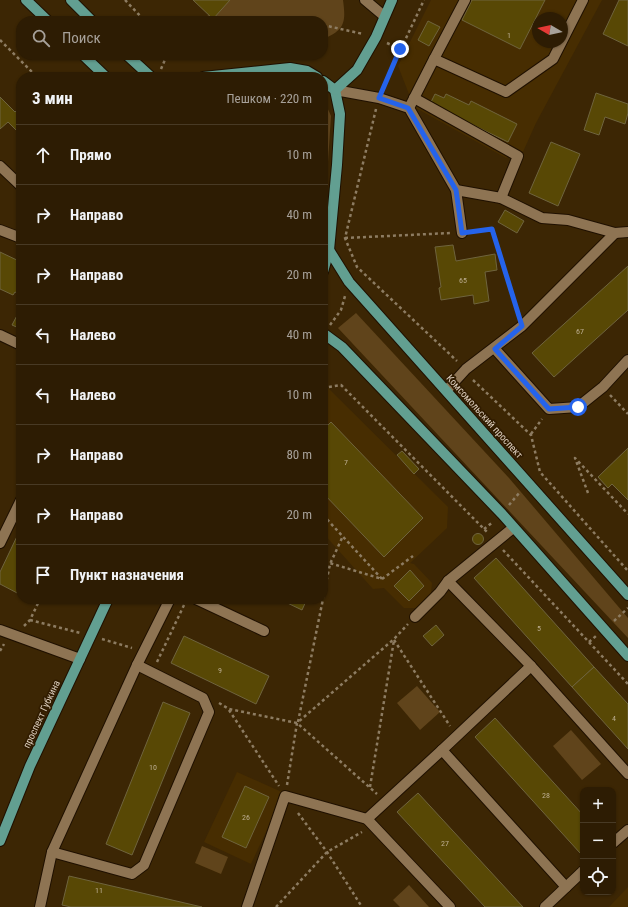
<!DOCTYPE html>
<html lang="ru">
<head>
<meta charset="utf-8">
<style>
	body { margin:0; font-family:"Roboto Condensed",sans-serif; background:#392912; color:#f1f3f6 }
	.controls { position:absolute; right:12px; bottom:12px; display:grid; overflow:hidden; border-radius:8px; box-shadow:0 1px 3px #0004 }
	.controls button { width:36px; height:36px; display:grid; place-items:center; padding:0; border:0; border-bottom:1px solid #483a25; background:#2d1c03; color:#f1f3f6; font:20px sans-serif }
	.compass { position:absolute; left:532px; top:12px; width:36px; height:36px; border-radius:50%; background:#2d1c03; box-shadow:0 1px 3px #0004; rotate:279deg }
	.stop { position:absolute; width:12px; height:12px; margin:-9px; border:3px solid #2563eb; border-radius:50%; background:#fff }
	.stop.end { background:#2563eb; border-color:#fff; box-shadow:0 1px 4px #0008 }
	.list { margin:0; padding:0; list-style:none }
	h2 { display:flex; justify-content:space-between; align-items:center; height:52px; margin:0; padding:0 16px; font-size:17px }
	h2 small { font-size:13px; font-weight:400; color:#a7a19a }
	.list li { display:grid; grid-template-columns:26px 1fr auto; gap:12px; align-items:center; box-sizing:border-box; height:60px; padding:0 16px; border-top:1px solid #483a25 }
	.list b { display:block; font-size:15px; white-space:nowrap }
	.list em { font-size:13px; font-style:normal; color:#a7a19a }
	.icon { flex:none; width:22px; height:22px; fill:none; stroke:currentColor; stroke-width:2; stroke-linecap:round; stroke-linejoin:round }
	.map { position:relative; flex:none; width:628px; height:907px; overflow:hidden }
	.search { position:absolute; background:#2d1c03; box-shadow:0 1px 3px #0004; left:16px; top:16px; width:312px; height:44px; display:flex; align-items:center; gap:10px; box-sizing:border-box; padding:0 14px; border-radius:16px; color:#a7a19a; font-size:15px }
	.panel { position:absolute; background:#2d1c03; box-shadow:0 1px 3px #0004; left:16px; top:72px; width:312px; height:532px; border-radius:16px }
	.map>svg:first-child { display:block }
	.built { fill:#472d01; fill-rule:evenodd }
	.green { fill:#60441b }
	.building { fill:#584805; stroke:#6f643e }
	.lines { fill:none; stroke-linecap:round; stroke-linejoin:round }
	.minor-casing { stroke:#1f1000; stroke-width:12 }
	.major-casing { stroke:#1f1000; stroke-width:12 }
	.path { stroke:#8d7c62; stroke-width:2.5; stroke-dasharray:3 3; stroke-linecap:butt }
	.minor { stroke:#8e7453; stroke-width:10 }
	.major { stroke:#629f91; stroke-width:10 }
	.route { stroke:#2563eb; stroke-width:5 }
	.labels { text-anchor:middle; stroke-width:3.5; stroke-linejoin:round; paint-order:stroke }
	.number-label { font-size:8px; fill:#bcad90 }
	.street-label { font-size:10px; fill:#ddcfbe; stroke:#311c00 }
</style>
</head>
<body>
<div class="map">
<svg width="628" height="907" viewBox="0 0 628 907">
	<rect width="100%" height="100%" fill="#3c2604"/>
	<g class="built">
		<path d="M431 0H602L536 123 522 154 506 158 414 107 398 66ZM538 18H562V42H538Z"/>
		<polygon points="323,383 448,507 447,528 410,563 414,564 432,583 431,593 416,608 404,608 384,588 373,589 323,533"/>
		<polygon points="237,772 284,793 251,864 204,842"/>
		<polygon points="628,887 628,907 609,907"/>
	</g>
	<g class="green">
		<path d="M217 0H343C346 22 345 30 323 39V21H200L210 14Z"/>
		<polygon points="323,98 331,116 328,162 323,199"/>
		<polygon points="356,313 509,478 628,618 628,638 338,328"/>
		<polygon points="417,686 440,712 420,730 397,703"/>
		<polygon points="571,730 601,764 582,780 553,746"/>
		<polygon points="202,846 228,857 221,874 195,863"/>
		<polygon points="409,885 429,907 400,907 393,900"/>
	</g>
	<g class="building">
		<polygon points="193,0 230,0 213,19"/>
		<polygon points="472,0 545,0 520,49 462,20"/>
		<polygon points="619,0 628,0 628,46 603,34"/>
		<polygon points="428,21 440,27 429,46 418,40"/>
		<polygon points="596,93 628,104 628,113 625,124 605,117 599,135 584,130"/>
		<polygon points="435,94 444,98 446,94 469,105 471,101 517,124 508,142 430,104"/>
		<polygon points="0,97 15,112 21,106 21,135 8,122 0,129"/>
		<polygon points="551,142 580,154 558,206 529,193"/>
		<polygon points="505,210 524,221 517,233 498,222"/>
		<polygon points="453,245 456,261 495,254 497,270 485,272 489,301 474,304 473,295 441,300 439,288 441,287 435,247"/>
		<polygon points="0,252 21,262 21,295 15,292 13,295 0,289"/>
		<polygon points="628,266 628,310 554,377 532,353"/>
		<polygon points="21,308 21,329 12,325"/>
		<polygon points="331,422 423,518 384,557 323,493 323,430"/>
		<polygon points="628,448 628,500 612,484 608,488 598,477"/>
		<polygon points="402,451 419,469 414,474 397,455"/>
		<polygon points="21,528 21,595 0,584 0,572"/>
		<circle cx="478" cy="539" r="5.5"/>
		<polygon points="496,558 594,667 572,687 474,578"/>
		<polygon points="410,570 424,586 409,601 394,586"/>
		<polygon points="279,599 307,599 302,610"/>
		<polygon points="436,625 444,635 432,646 423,636"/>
		<polygon points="184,636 269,676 256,704 171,663"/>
		<polygon points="594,667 628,704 628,749 572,687"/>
		<polygon points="163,702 190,713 132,855 106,844"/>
		<polygon points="495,718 583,815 583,850 580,853 475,737"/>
		<polygon points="245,786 269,797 246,848 222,837"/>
		<polygon points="418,793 523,907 485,907 397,812"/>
		<polygon points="69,876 202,907 71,907 62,905"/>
	</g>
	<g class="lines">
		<g class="minor-casing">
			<g id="minor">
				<polyline points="365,0 384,16"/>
				<polyline points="434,59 465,0"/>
				<polyline points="335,90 379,98 409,108 456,190 462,233"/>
				<polyline points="414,98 518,156 501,198"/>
				<polyline points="409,108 434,59 506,92 553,59 583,0"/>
				<polyline points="0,166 21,186"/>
				<polyline points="456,190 501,198 542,218 568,220 615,233 628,232"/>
				<polyline points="0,230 21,238"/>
				<polyline points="0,335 21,345"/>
				<polyline points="495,349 549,409 578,407 603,387 628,360"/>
				<polyline points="447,390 466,369 522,326 615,233"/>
				<polyline points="0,543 21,500"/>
				<polyline points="448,581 531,666 628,774"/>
				<polyline points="196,599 264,631"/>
				<polyline points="415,617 440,592 448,581 513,528"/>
				<polyline points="0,630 80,659"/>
				<polyline points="442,750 531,666"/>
				<polyline points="367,819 442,750 566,887"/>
				<polyline points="613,843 628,830"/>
				<polyline points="52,852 132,874 144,865 209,712 203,698 137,665"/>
				<polyline points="40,907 52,852 137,665 170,599"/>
				<polyline points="247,907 285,796 367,819 450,907"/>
				<polyline points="545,907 583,871"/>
			</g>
		</g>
		<g class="major-casing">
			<g id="major">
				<polyline points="26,0 48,21"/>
				<polyline points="71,0 92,21"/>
				<polyline points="83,55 106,77"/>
				<polyline points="127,55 151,77"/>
				<polyline points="203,77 290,68 307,71 317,77"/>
				<polyline points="323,81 335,90 340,114 337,165 329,250 323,272"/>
				<polyline points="335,90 357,70 376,37 392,0"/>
				<polyline points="329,250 349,282 628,595"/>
				<polyline points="323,333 342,347 502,514 628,656"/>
				<polyline points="0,841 30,766 108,599"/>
			</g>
		</g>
		<g class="path">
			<polyline points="125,0 145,21"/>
			<polyline points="323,25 363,34"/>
			<polyline points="0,40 37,77"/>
			<polyline points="387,43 400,49"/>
			<polyline points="161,69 167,55"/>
			<polyline points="383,87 424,0"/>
			<polyline points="376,109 345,238 357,267 457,361"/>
			<polyline points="474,231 492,229 518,314"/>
			<polyline points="345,238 451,233"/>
			<polyline points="330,325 341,310 345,296"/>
			<polyline points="473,380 531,435 540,472 628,571"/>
			<polyline points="323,388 341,385 488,533"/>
			<polyline points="610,395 628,414"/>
			<polyline points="531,434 542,419"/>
			<polyline points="588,493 575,458 628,514"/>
			<polyline points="509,505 520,492"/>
			<polyline points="323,515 382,579 323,561"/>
			<polyline points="484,529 493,522"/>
			<polyline points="503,550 628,684"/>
			<polyline points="382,579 413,556"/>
			<polyline points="323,598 330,564 343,536"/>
			<polyline points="30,620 80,633"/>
			<polyline points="614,621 628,608"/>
			<polyline points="24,626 30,620 40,599"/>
			<polyline points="102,639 132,648"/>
			<polyline points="394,640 450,726"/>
			<polyline points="589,642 596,636"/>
			<polyline points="0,651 4,644"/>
			<polyline points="157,662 185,603"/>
			<polyline points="219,703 229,709 297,723 377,794"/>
			<polyline points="229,710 279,786"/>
			<polyline points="298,722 323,599"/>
			<polyline points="287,785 297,723 394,639 408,624"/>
			<polyline points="370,787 394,640"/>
			<polyline points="298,813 327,852 362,907"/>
			<polyline points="276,907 327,852 362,832"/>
		</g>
		<use href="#minor" class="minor"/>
		<use href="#major" class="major"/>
	</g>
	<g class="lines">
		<polyline class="route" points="400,49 379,98 408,108 456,190 462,233 492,229 522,326 495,349 549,409 578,407"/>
	</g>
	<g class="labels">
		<g class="number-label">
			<text x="509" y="38">1</text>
			<text x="463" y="283">65</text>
			<text x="580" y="334">67</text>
			<text x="346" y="465">7</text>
			<text x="539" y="631">5</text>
			<text x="220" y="673">9</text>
			<text x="614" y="721">4</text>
			<text x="153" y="770">10</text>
			<text x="546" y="798">28</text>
			<text x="246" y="820">26</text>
			<text x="445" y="846">27</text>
			<text x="99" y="893">11</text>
		</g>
		<g class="street-label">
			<text transform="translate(485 416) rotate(48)" y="4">Комсомольский проспект</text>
			<text transform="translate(41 714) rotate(-65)" y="4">проспект Губкина</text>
		</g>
	</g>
</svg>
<div class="controls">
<button>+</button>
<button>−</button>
<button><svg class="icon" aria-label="locate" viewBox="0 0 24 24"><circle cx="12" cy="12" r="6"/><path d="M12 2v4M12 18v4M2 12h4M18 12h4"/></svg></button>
</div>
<svg class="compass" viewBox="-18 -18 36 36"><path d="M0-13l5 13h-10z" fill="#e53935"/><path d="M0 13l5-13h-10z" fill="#a7a19a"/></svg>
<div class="stop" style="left:578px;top:407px"></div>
<div class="stop end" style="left:400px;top:49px"></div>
<div class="search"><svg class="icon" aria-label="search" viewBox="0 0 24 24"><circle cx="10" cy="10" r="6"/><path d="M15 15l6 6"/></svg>Поиск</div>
<section class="panel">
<h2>3 мин<small>Пешком · 220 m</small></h2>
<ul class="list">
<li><svg class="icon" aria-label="ahead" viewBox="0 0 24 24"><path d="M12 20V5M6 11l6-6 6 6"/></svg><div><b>Прямо</b></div><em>10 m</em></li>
<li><svg class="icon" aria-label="right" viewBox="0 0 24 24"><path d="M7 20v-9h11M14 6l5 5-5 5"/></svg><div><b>Направо</b></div><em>40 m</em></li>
<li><svg class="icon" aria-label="right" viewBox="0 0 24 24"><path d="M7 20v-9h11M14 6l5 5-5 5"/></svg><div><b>Направо</b></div><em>20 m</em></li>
<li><svg class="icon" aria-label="left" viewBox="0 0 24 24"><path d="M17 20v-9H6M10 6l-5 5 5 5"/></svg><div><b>Налево</b></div><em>40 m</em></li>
<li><svg class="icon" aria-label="left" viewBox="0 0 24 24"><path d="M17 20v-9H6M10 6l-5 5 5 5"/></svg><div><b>Налево</b></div><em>10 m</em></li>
<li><svg class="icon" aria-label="right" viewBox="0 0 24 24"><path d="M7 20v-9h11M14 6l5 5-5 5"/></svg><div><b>Направо</b></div><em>80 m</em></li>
<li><svg class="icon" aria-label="right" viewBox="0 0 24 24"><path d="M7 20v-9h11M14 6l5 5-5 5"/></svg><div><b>Направо</b></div><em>20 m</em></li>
<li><svg class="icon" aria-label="arrive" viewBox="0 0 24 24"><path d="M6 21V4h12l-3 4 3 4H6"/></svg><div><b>Пункт назначения</b></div></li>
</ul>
</section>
</div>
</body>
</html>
